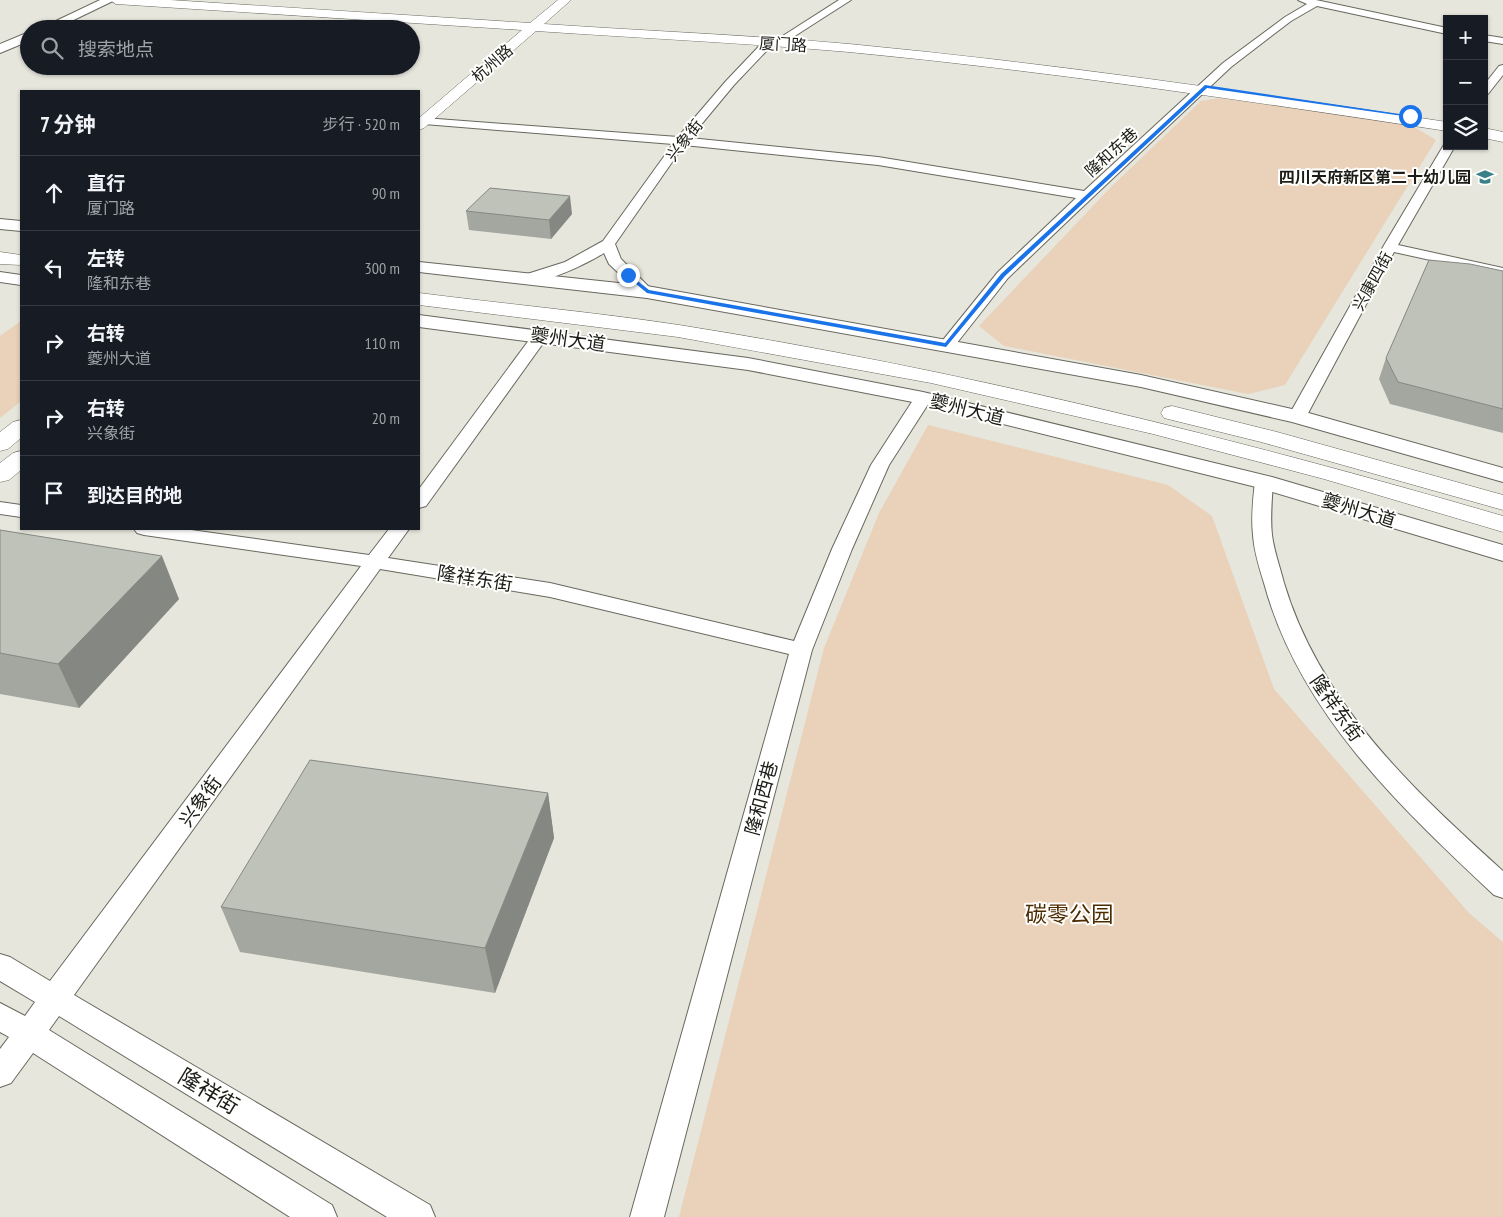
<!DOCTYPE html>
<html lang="zh">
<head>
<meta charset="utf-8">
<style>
	body { margin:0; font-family:"PT Sans Narrow","Noto Sans SC",sans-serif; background:#20242c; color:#f1f3f6 }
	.controls { position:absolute; right:15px; top:15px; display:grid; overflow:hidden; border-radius:0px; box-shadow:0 1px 4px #0004 }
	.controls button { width:45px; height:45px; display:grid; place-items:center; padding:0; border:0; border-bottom:1px solid #363941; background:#171b24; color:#f1f3f6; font:25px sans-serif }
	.stop { position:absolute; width:15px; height:15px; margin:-11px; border:4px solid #1a73e8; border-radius:50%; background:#fff }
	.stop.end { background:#1a73e8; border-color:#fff; box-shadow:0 1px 5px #0008 }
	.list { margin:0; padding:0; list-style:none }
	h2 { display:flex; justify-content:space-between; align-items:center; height:65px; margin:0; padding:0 20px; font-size:21px }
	h2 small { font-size:16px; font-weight:400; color:#9ea1a6 }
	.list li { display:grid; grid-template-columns:32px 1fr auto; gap:15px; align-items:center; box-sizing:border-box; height:75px; padding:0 20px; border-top:1px solid #363941 }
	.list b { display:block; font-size:19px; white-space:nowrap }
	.list p { margin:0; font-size:16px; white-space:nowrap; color:#9ea1a6 }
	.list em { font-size:16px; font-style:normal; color:#9ea1a6 }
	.icon { flex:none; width:28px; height:28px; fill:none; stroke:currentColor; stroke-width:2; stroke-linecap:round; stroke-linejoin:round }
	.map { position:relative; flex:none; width:1503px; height:1217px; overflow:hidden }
	.search { position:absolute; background:#171b24; box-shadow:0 1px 4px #0004; left:20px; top:20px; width:400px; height:55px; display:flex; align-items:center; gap:12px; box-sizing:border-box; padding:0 18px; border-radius:28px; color:#9ea1a6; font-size:19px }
	.panel { position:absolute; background:#171b24; box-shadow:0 1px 4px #0004; left:20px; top:90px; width:400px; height:440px; border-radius:0px }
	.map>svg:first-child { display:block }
	.green { fill:#e9d1ba }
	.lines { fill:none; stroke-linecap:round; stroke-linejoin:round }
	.minor-casing { stroke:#68685f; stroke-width:2 }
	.tertiary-casing { stroke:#68685f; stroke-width:2 }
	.secondary-casing { stroke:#68685f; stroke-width:1 }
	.primary-casing { stroke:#68685f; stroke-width:1 }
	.minor { fill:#fff; fill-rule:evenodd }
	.tertiary { fill:#fff; fill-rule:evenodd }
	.secondary { fill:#fff; fill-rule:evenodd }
	.primary { fill:#fff; fill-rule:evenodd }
	.wall { fill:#a3a79f }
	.shaded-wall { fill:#858882 }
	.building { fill:#bec2b9; stroke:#858882 }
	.route { fill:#1a73e8 }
	.labels { text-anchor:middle; stroke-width:4; stroke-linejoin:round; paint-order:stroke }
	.far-street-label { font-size:16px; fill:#1c1c18; stroke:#fffffe }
	.far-poi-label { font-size:16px; font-weight:bold; fill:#1c1c18; stroke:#fffffe; text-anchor:end }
	.street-label { font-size:19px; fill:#1c1c18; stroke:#fffffe }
	.near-park-label { font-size:22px; fill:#4d2b00; stroke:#fffffe }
	.near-street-label { font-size:22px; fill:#1c1c18; stroke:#fffffe }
</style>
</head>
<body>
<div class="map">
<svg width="1503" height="1217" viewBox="0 0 1503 1217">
	<rect width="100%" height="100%" fill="#e6e6dc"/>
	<g class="green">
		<polygon points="1220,98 1411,125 1436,140 1285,385 1248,394 1004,346 979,326 1111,187 1201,101"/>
		<polygon points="21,321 21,401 0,418 0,336"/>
		<polygon points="928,425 1168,485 1212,516 1274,689 1469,913 1503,942 1503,1217 679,1217 824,648 879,513"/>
	</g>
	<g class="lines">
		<g class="minor-casing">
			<g id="minor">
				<polygon points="839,0 851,0 787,41 783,42 778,39"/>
				<path d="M1298 0H1316L1447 28V34L1317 6 1291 21 1231 67 1075 214 1008 278 953 348H941L939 345 998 272 1076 198 878 165 684 145 615 244 621 259 654 292 652 295H642L609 264 604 253C588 263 542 286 524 281L522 278 524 275 565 262 603 241 673 144 424 124 419 122 420 119 424 118 678 137 726 81 764 41 768 40 773 43 772 45 734 85 690 138 878 157 1084 191 1223 63 1285 17 1307 4Z"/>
				<polygon points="1484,35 1503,38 1503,44 1484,41"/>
				<polygon points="1503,65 1503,75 1488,94 1484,95 1484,85 1499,66"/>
				<polygon points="1445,143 1447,143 1447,146 1455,146 1398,245 1503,268 1503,276 1394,252 1306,417 1303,421 1297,422 1291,421 1288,417 1383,247"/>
				<polygon points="541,330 547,332 549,335 426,506 419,508 419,489 535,332"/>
				<polygon points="923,393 929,394 932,398 889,465 852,549 812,650 664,1217 630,1217 789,654 550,597 380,569 74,995 430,1205 435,1217 387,1217 59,1016 49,1030 332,1205 337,1217 290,1217 33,1053 11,1083 0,1087 0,1049 9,1037 0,1032 0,1003 25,1016 35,1002 0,981 0,954 10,957 50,981 361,566 144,535 137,533 134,529 184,529 369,555 389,529 409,529 388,558 550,583 794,641 832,549 871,465 917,394"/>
				<path d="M1264 476 1271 478 1273 482C1272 499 1270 518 1272 535 1274 551 1280 567 1284 583 1320 703 1412 789 1503 871V898L1494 895C1399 806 1299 712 1264 583 1259 567 1254 551 1253 535 1251 517 1253 499 1255 482L1257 478Z"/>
				<polygon points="0,502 21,505 21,517 0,514"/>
			</g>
		</g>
		<g class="tertiary-casing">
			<g id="tertiary">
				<polygon points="100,0 115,0 55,29 39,29"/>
				<polygon points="29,32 29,41 0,53 0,44"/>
				<polygon points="0,219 21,221 21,231 0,229"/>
				<polygon points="419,262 647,286 1141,375 1305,412 1503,468 1503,482 1292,422 1141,387 647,298 419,272"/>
				<polygon points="0,272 21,275 21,285 0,282"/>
				<polygon points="419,315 748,358 923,392 1272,477 1503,545 1503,561 1256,487 923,404 748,370 419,327"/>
			</g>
		</g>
		<g class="secondary-casing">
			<g id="secondary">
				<path d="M110 0H170L530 23 558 0H571L544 24C646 31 748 35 849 44 1049 63 1248 92 1447 122V131C1248 101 1049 71 849 52 745 43 640 38 536 31L424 128 419 130V118L522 30 116 4Z"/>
				<polygon points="1484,128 1503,132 1503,142 1484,138"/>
				<polygon points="21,420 21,438 8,449 0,451 0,432 13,422"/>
				<polygon points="21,451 21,470 9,480 0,482 0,463 13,453"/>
			</g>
		</g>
		<g class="primary-casing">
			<g id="primary">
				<polygon points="0,252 21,255 21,265 0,264"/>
				<path d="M419 293C505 304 593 312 679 325 958 369 1232 437 1503 516V532L1324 479 1153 434 931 383 678 337 419 305Z"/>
				<polygon points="1172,406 1277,432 1503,495 1503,510 1261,442 1164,418 1161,413 1164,408"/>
			</g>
		</g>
		<use href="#minor" class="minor"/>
		<use href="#tertiary" class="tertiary"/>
		<use href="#secondary" class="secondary"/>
		<use href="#primary" class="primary"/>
	</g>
	<g class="wall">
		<polygon points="466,211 572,214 551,239 469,230"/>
		<polygon points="1503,271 1503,433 1390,404 1379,379 1386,358"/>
		<polygon points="0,530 179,599 79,708 0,694"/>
		<polygon points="548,793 554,838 495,993 240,952 221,907"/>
	</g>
	<g class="shaded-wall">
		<polygon points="570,196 572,214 551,239 549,220"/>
		<polygon points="162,556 179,599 79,708 58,664"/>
		<polygon points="548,793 554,838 495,993 485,948"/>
	</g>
	<g class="building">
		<polygon points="490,188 570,196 549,220 466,211"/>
		<polygon points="1429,260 1470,264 1503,271 1503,409 1398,382 1386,358"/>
		<polygon points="0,530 162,556 58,664 0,653"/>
		<polygon points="310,760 548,793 485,948 221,907"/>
	</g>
	<polygon class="route" points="1205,85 1413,116 1410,117 1207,88 1005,276 946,347 647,293 625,275 629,274 649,290 945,343 1001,274"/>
	<defs>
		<g id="school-bare" transform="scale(1.35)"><path d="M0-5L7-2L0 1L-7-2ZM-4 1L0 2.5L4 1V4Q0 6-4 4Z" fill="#398187" stroke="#fffffe" stroke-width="2.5" paint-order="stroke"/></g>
	</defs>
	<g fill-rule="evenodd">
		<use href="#school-bare" x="1485" y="177"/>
	</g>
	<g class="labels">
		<g class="far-street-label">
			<text transform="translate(783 44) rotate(3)" y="6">厦门路</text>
			<text transform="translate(492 63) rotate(-41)" y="6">杭州路</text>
			<text transform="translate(684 140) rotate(-52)" y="6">兴象街</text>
			<text transform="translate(1111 152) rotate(-42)" y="6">隆和东巷</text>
			<text transform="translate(1372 281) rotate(-61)" y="6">兴康四街</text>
		</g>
		<g class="far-poi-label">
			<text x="1471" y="183">四川天府新区第二十幼儿园</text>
		</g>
		<g class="street-label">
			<text transform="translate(568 339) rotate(8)" y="7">夔州大道</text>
			<text transform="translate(967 409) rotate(14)" y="7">夔州大道</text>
			<text transform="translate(1359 510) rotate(17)" y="7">夔州大道</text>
			<text transform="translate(475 578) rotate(9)" y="7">隆祥东街</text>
			<text transform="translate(1337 708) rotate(55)" y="7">隆祥东街</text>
			<text transform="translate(761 798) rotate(-75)" y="7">隆和西巷</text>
			<text transform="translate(200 801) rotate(-54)" y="7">兴象街</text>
		</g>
		<g class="near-park-label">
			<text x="1069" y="922">碳零公园</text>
		</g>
		<g class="near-street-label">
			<text transform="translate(209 1091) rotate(31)" y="8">隆祥街</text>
		</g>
	</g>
</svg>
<div class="controls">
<button>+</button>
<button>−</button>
<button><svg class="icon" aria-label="layers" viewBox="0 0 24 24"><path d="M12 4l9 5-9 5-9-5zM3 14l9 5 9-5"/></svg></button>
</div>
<div class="stop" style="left:1410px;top:116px"></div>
<div class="stop end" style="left:628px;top:275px"></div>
<div class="search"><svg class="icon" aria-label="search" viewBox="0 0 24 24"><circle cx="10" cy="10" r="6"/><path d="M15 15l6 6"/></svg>搜索地点</div>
<section class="panel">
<h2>7 分钟<small>步行 · 520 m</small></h2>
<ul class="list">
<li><svg class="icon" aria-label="ahead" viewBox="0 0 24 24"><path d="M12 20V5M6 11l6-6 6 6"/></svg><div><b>直行</b><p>厦门路</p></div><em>90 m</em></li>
<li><svg class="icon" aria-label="left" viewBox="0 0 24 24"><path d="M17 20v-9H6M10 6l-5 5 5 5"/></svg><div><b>左转</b><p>隆和东巷</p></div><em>300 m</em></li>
<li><svg class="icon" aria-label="right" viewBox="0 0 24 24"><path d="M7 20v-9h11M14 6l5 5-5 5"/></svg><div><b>右转</b><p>夔州大道</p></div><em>110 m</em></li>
<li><svg class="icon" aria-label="right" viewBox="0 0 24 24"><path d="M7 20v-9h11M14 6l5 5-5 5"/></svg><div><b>右转</b><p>兴象街</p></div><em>20 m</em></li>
<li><svg class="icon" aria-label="arrive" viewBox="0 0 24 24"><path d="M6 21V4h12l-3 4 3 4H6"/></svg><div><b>到达目的地</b></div></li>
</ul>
</section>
</div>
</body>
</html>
